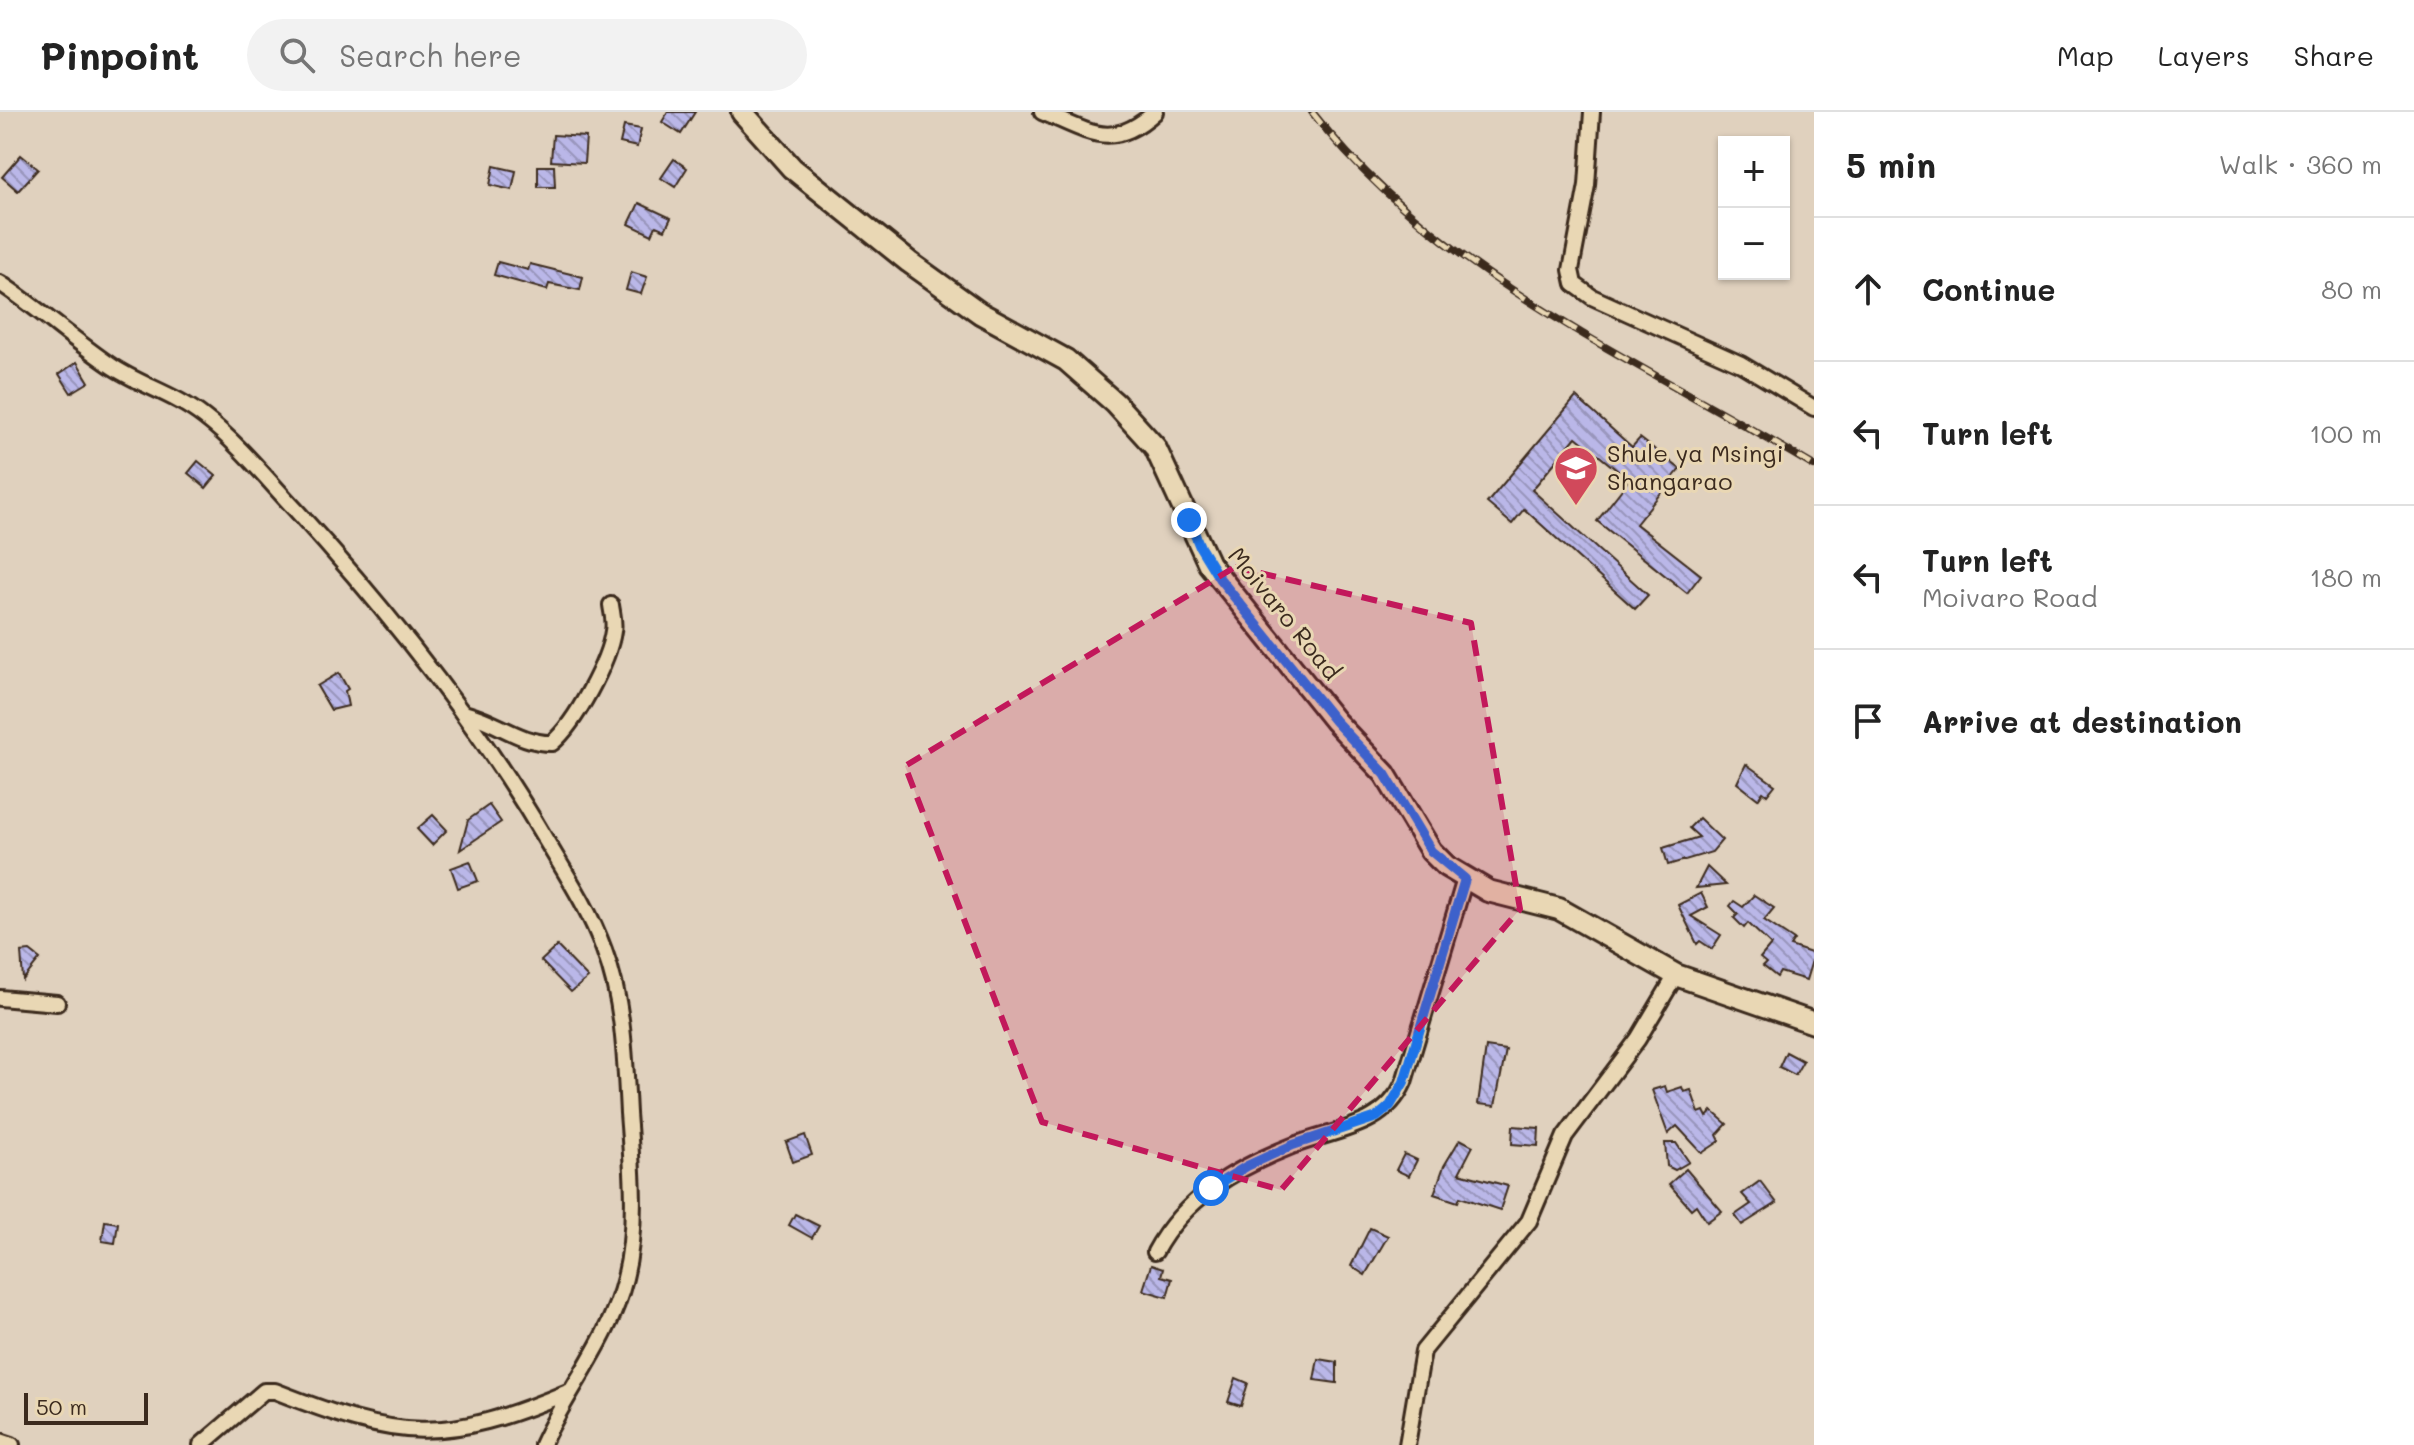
<!DOCTYPE html>
<html lang="en">
<head>
<meta charset="utf-8">
<style>
	body { margin:0; font-family:Mali,sans-serif; background:#f2f2f2; color:#222 }
	.controls { position:absolute; right:24px; top:24px; display:grid; overflow:hidden; border-radius:0px; box-shadow:0 2px 6px #0004 }
	.controls button { width:72px; height:72px; display:grid; place-items:center; padding:0; border:0; border-bottom:2px solid #e0e0e0; background:#fff; color:#222; font:40px sans-serif }
	.scale { position:absolute; left:24px; bottom:20px; width:124px; box-sizing:border-box; padding-left:8px; border:4px solid #3b2a1e; border-top:0; font-size:22px; line-height:28px; white-space:nowrap; color:#3b2a1e; -webkit-text-stroke:6px #e9d7b4; paint-order:stroke }
	.stop { position:absolute; width:24px; height:24px; margin:-18px; border:6px solid #1a73e8; border-radius:50%; background:#fff }
	.stop.end { background:#1a73e8; border-color:#fff; box-shadow:0 2px 8px #0008 }
	.list { margin:0; padding:0; list-style:none }
	h2 { display:flex; justify-content:space-between; align-items:center; height:104px; margin:0; padding:0 32px; font-size:34px }
	h2 small { font-size:26px; font-weight:400; color:#767676 }
	.list li { display:grid; grid-template-columns:52px 1fr auto; gap:24px; align-items:center; box-sizing:border-box; height:144px; padding:0 32px; border-top:2px solid #e0e0e0 }
	.list b { display:block; font-size:30px; white-space:nowrap }
	.list p { margin:0; font-size:26px; white-space:nowrap; color:#767676 }
	.list em { font-size:26px; font-style:normal; color:#767676 }
	.icon { flex:none; width:44px; height:44px; fill:none; stroke:currentColor; stroke-width:2; stroke-linecap:round; stroke-linejoin:round }
	.map { position:relative; flex:none; width:1814px; height:1333px; overflow:hidden }
	header { display:flex; align-items:center; gap:48px; box-sizing:border-box; height:112px; padding:0 40px; background:#fff; border-bottom:2px solid #e0e0e0 }
	header strong { font-size:38px }
	nav { display:flex; gap:44px; margin-inline-start:auto; font-size:28px }
	.search { width:560px; height:72px; background:#f2f2f2; display:flex; align-items:center; gap:20px; box-sizing:border-box; padding:0 28px; border-radius:44px; color:#767676; font-size:30px }
	main { display:flex }
	aside { flex:1; background:#fff }
	.map>svg:first-child { display:block }
	.building { fill:url(#building-back-hatch); stroke:#3b2a1e; stroke-width:2 }
	.lines { fill:none; stroke-linecap:round; stroke-linejoin:round }
	.street-casing { stroke:#3b2a1e; stroke-width:20 }
	.secondary-casing { stroke:#3b2a1e; stroke-width:26 }
	.street { stroke:#e9d7b4; stroke-width:14 }
	.secondary { stroke:#e9d7b4; stroke-width:20 }
	.rail-casing { stroke:#3b2a1e; stroke-width:8 }
	.rail { stroke:#e9d7b4; stroke-width:5; stroke-dasharray:15; stroke-linecap:butt }
	.route { stroke:#1a73e8; stroke-width:10 }
	.marked { fill:#c2185b; fill-opacity:0.2; stroke:#c2185b; stroke-width:6; stroke-dasharray:16 10; stroke-linejoin:round }
	.labels { text-anchor:middle; stroke-width:6; stroke-linejoin:round; paint-order:stroke }
	.poi-label { font-size:24px; fill:#3b2a1e; stroke:#e9d7b4; text-anchor:start }
	.street-label { font-size:24px; fill:#3b2a1e; stroke:#e9d7b4 }
</style>
</head>
<body>
<header>
<strong>Pinpoint</strong>
<div class="search"><svg class="icon" aria-label="search" viewBox="0 0 24 24"><circle cx="10" cy="10" r="6"/><path d="M15 15l6 6"/></svg>Search here</div>
<nav><a>Map</a><a>Layers</a><a>Share</a></nav>
</header>
<main>
<div class="map">
<svg width="1814" height="1333" viewBox="0 0 1814 1333">
	<defs>
		<pattern id="building-back-hatch" width="6" height="6" patternUnits="userSpaceOnUse" patternTransform="scale(2)"><rect width="6" height="6" fill="#bab7e8"/><path d="M-1 5l2 2M0 0l6 6M5-1l2 2" fill="none" stroke="#9895bb"/></pattern>
	</defs>
	<rect width="100%" height="100%" fill="#e0d1be"/>
	<filter id="ink" filterUnits="userSpaceOnUse"><feTurbulence type="fractalNoise" baseFrequency=".0125" numOctaves="2"/><feDisplacementMap in="SourceGraphic" scale="16" xChannelSelector="R" yChannelSelector="G"/><feConvolveMatrix kernelMatrix="1 2 1 2 8 2 1 2 1" color-interpolation-filters="sRGB"/></filter>
	<g filter="url(#ink)">
		<g class="building">
			<polygon points="668,0 695,0 681,22 662,10"/>
			<polygon points="624,14 641,17 637,35 620,31"/>
			<polygon points="553,23 586,25 584,51 551,49"/>
			<polygon points="21,43 38,57 18,79 2,65"/>
			<polygon points="674,47 687,56 675,75 661,66"/>
			<polygon points="494,54 516,59 512,78 490,73"/>
			<polygon points="538,54 554,54 555,75 538,75"/>
			<polygon points="639,91 671,106 665,118 656,114 652,123 629,112"/>
			<polygon points="498,150 528,158 530,152 583,165 580,178 549,172 547,178 494,163"/>
			<polygon points="631,160 647,165 641,182 626,178"/>
			<polygon points="77,250 89,270 71,281 59,262"/>
			<polygon points="1576,285 1632,335 1640,326 1680,357 1636,412 1701,463 1687,481 1597,409 1629,368 1576,325 1532,378 1648,483 1635,497 1524,397 1512,412 1487,391"/>
			<polygon points="198,349 216,364 206,376 188,361"/>
			<polygon points="339,561 348,577 345,579 348,594 331,598 317,574"/>
			<polygon points="1746,652 1775,673 1767,683 1763,680 1758,687 1737,671"/>
			<polygon points="489,693 501,710 460,738 468,708"/>
			<polygon points="433,703 447,718 432,733 417,717"/>
			<polygon points="1699,706 1722,728 1712,740 1668,753 1663,736 1699,725 1689,716"/>
			<polygon points="470,749 478,769 458,776 451,756"/>
			<polygon points="1707,755 1726,773 1696,776"/>
			<polygon points="1701,781 1708,795 1691,804 1721,823 1712,837 1700,829 1697,832 1678,793"/>
			<polygon points="1754,783 1774,796 1764,808 1794,828 1790,834 1814,842 1806,868 1780,860 1777,865 1763,854 1766,851 1760,846 1771,833 1748,811 1744,816 1734,806 1738,802 1730,794 1734,789 1743,795"/>
			<polygon points="557,834 588,866 571,880 541,849"/>
			<polygon points="30,839 40,847 23,868 21,840"/>
			<polygon points="1486,935 1506,938 1495,994 1478,992"/>
			<polygon points="1786,940 1803,949 1795,963 1779,955"/>
			<polygon points="1665,974 1667,980 1682,975 1684,980 1691,978 1699,1001 1704,999 1707,1005 1712,999 1727,1012 1717,1023 1720,1029 1702,1041 1677,1014 1668,1022 1652,978"/>
			<polygon points="1513,1014 1539,1016 1538,1034 1512,1032"/>
			<polygon points="805,1023 812,1043 793,1050 786,1030"/>
			<polygon points="1460,1027 1473,1034 1459,1061 1508,1074 1500,1098 1460,1085 1458,1090 1434,1082 1444,1054"/>
			<polygon points="1665,1031 1676,1031 1689,1050 1675,1058 1667,1054"/>
			<polygon points="1404,1042 1417,1048 1409,1064 1396,1058"/>
			<polygon points="1686,1057 1722,1099 1707,1110 1696,1093 1691,1097 1669,1072"/>
			<polygon points="1760,1069 1777,1091 1742,1113 1735,1103 1751,1092 1742,1082"/>
			<polygon points="795,1102 819,1114 812,1126 789,1113"/>
			<polygon points="105,1109 118,1111 115,1131 102,1129"/>
			<polygon points="1370,1116 1388,1124 1365,1163 1351,1154"/>
			<polygon points="1151,1153 1163,1157 1161,1164 1172,1167 1167,1185 1143,1178"/>
			<polygon points="1318,1247 1337,1250 1337,1271 1314,1268"/>
			<polygon points="1236,1266 1248,1271 1241,1294 1228,1290"/>
		</g>
		<g class="lines">
			<g class="street-casing">
				<g id="street">
					<path d="M1042 0C1090 20 1112 39 1155 0"/>
					<polyline points="1592,0 1587,73 1571,158 1574,172 1592,185 1741,252 1814,296"/>
					<path d="M0 171C38 196 72 227 110 253 139 273 175 282 204 305 238 331 266 366 295 397 389 500 477 610 547 730 568 765 590 799 604 838 624 891 625 945 628 1001 632 1055 638 1113 625 1166 610 1228 568 1276 542 1333"/>
					<path d="M463 601C494 607 520 632 552 631 575 612 609 549 613 519 615 511 612 501 611 493"/>
					<polyline points="0,886 57,891"/>
					<path d="M1155 1140C1184 1086 1236 1056 1292 1034 1335 1017 1384 1016 1404 970L1465 767"/>
					<polyline points="0,1329 12,1333"/>
					<path d="M201 1333 264 1279H275C399 1328 443 1333 568 1280"/>
					<polyline points="1407,1333 1423,1239 1529,1109 1565,1024 1638,927 1676,863"/>
				</g>
			</g>
			<g class="secondary-casing">
				<polyline id="secondary" points="742,0 792,56 909,150 980,201 1066,248 1115,291 1155,335 1209,452 1335,609 1385,662 1431,739 1446,754 1488,779 1559,797 1676,863 1814,911"/>
			</g>
			<use href="#street" class="street"/>
			<use href="#secondary" class="secondary"/>
			<g class="rail-casing">
				<path id="rail" d="M1312 0C1444 168 1636 246 1814 354"/>
			</g>
			<use href="#rail" class="rail"/>
		</g>
	</g>
	<g class="lines" filter="url(#ink)">
		<polyline class="route" points="1189,408 1200,435 1219,466 1335,609 1385,662 1431,739 1465,767 1404,970 1390,994 1377,1005 1293,1033 1247,1054 1211,1076"/>
	</g>
	<path class="marked" d="M1235 455 1471 511 1520 797 1281 1078 1042 1010 905 654Z"/>
	<defs>
		<g id="school-pin" transform="scale(2.3)"><path d="M0 17L-7.5 6A9.5 9.5 0 1 1 7.5 6Z" fill="#d1495b" stroke="#e9d7b4"/><path d="M0-5L7-2L0 1L-7-2ZM-4 1L0 2.5L4 1V4Q0 6-4 4Z" fill="#fff"/></g>
	</defs>
	<g fill-rule="evenodd">
		<use href="#school-pin" x="1576" y="356"/>
	</g>
	<g class="labels">
		<g class="poi-label">
			<text x="1607" y="350">Shule ya Msingi<tspan x="1607" dy="28">Shangarao</tspan></text>
		</g>
		<g class="street-label">
			<text transform="translate(1284 502) rotate(51)" y="8">Moivaro Road</text>
		</g>
	</g>
</svg>
<div class="controls">
<button>+</button>
<button>−</button>
</div>
<div class="scale">50 m</div>
<div class="stop" style="left:1211px;top:1076px"></div>
<div class="stop end" style="left:1189px;top:408px"></div>
</div>
<aside>
<h2>5 min<small>Walk · 360 m</small></h2>
<ul class="list">
<li><svg class="icon" aria-label="ahead" viewBox="0 0 24 24"><path d="M12 20V5M6 11l6-6 6 6"/></svg><div><b>Continue</b></div><em>80 m</em></li>
<li><svg class="icon" aria-label="left" viewBox="0 0 24 24"><path d="M17 20v-9H6M10 6l-5 5 5 5"/></svg><div><b>Turn left</b></div><em>100 m</em></li>
<li><svg class="icon" aria-label="left" viewBox="0 0 24 24"><path d="M17 20v-9H6M10 6l-5 5 5 5"/></svg><div><b>Turn left</b><p>Moivaro Road</p></div><em>180 m</em></li>
<li><svg class="icon" aria-label="arrive" viewBox="0 0 24 24"><path d="M6 21V4h12l-3 4 3 4H6"/></svg><div><b>Arrive at destination</b></div></li>
</ul>
</aside>
</main>
</body>
</html>
